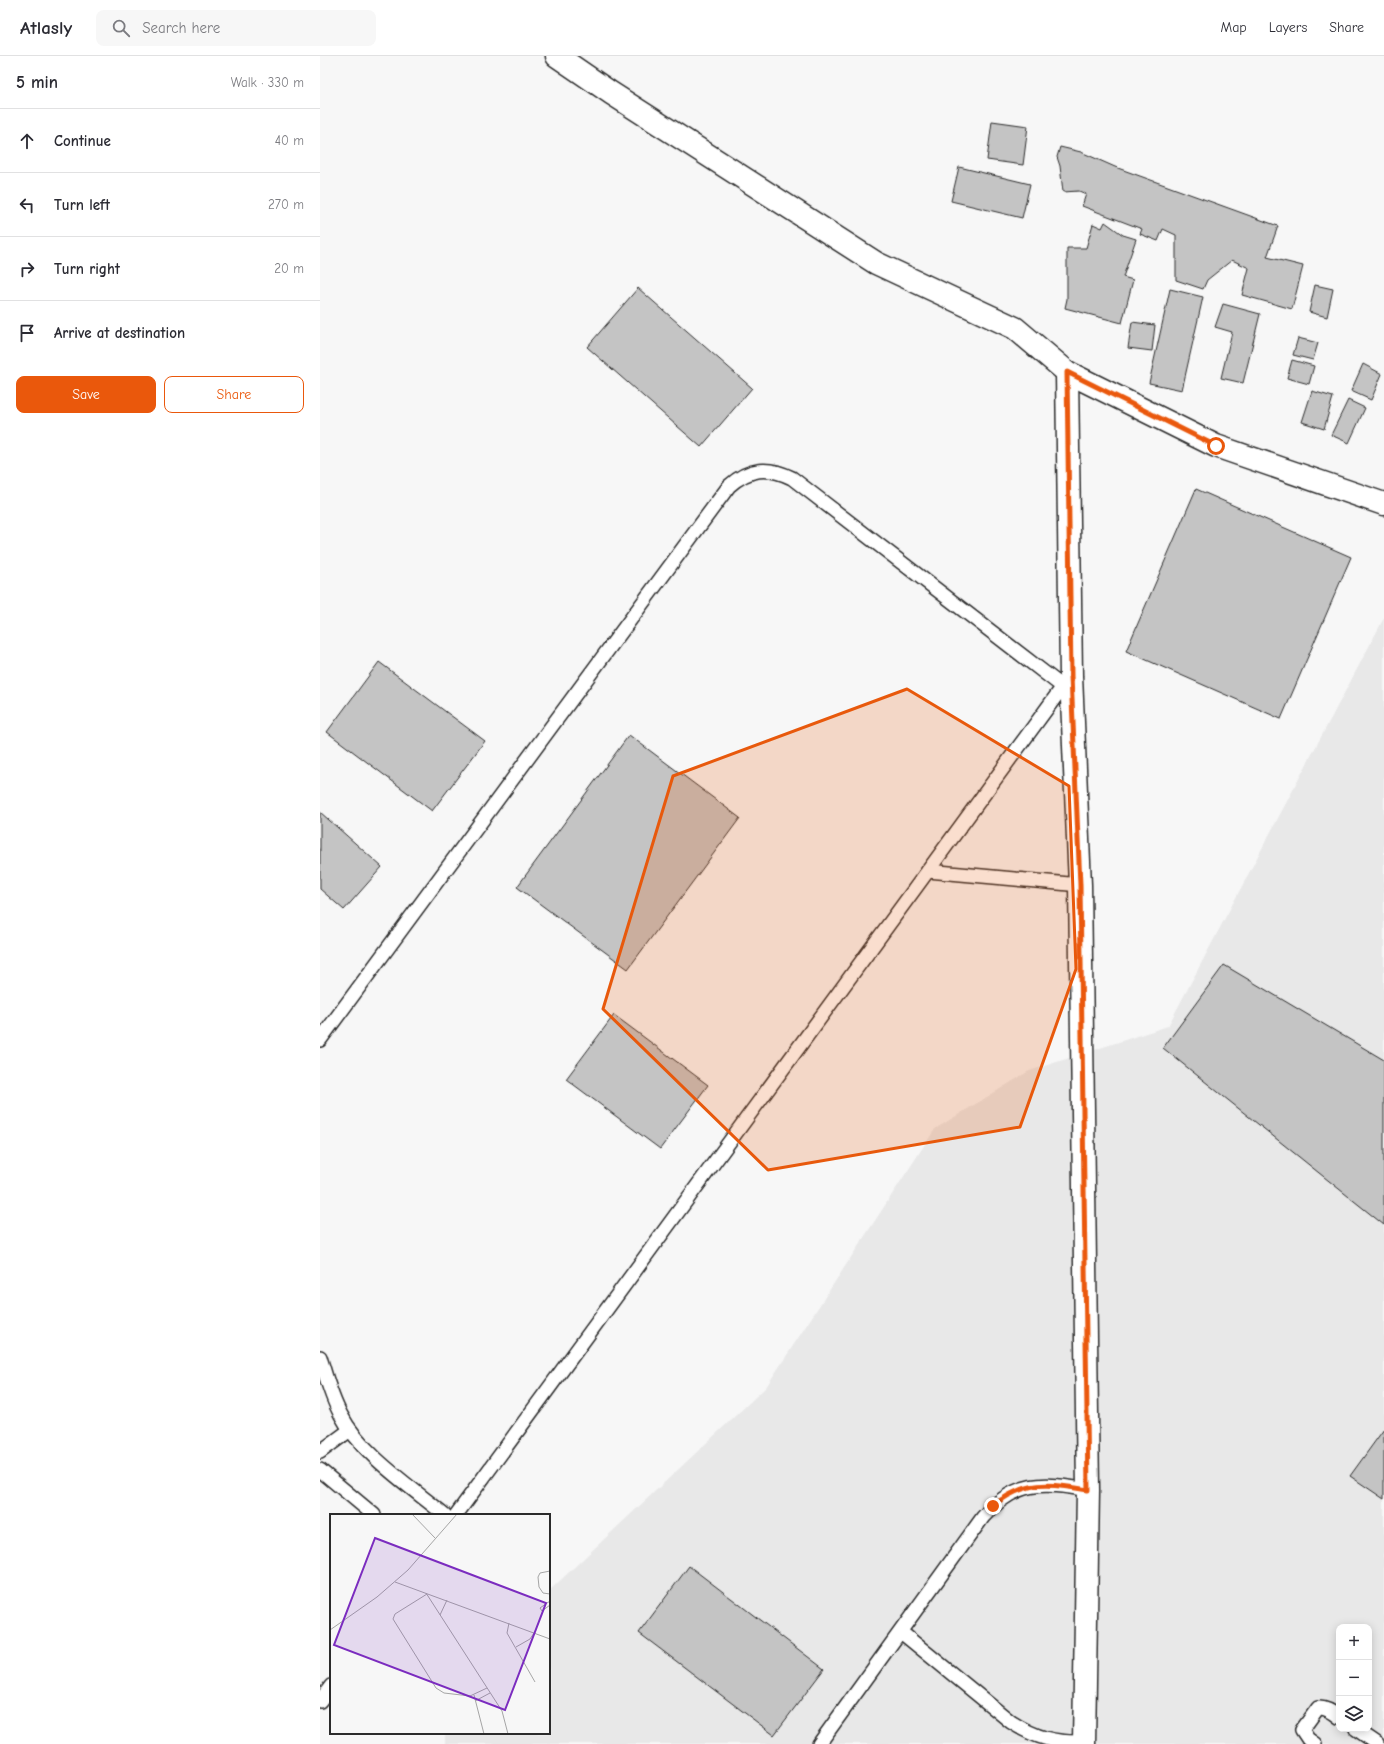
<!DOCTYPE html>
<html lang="en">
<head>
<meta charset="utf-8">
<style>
	body { margin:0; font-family:"Comic Neue",sans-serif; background:#f7f7f7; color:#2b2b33 }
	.controls { position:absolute; right:12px; bottom:12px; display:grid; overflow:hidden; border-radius:8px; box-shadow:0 2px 10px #0003 }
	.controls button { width:36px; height:36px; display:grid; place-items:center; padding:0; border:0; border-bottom:1px solid #e1e1e2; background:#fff; color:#2b2b33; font:20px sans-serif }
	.stop { position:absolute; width:12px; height:12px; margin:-9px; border:3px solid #ea580c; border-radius:50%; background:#fff }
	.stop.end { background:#ea580c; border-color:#fff; box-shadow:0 1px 4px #0008 }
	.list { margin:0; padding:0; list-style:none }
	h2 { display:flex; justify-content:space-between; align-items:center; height:52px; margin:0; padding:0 16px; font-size:17px }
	h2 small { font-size:13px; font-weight:400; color:#7c7c81 }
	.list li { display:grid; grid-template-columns:26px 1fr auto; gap:12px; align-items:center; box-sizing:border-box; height:64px; padding:0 16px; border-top:1px solid #e1e1e2 }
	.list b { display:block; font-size:15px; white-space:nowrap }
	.list em { font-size:13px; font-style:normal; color:#7c7c81 }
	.actions { display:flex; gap:8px; padding:12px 16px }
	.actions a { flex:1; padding:9px 0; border:1px solid #ea580c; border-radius:8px; text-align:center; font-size:14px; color:#ea580c }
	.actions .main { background:#ea580c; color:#fff }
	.icon { flex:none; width:22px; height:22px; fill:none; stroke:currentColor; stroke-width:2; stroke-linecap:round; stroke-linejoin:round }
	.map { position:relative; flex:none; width:1064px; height:1688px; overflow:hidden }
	header { display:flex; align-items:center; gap:24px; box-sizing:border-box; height:56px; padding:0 20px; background:#fff; border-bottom:1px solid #e1e1e2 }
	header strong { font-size:19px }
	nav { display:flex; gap:22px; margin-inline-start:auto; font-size:14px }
	.search { width:280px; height:36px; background:#f7f7f7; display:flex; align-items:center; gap:10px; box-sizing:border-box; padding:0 14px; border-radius:8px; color:#7c7c81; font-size:15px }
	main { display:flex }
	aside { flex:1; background:#fff }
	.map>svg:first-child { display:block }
	.built { fill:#e8e8e8; fill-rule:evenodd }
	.building { fill:#c4c4c4; stroke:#2b2b2b }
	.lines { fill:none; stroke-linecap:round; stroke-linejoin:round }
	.service-casing { stroke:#2b2b2b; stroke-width:16 }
	.minor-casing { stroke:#2b2b2b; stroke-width:25 }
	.service { stroke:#fff; stroke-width:13 }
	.minor { stroke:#fff; stroke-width:22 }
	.route { stroke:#ea580c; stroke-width:5 }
	.marked { fill:#e8590c; fill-opacity:0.2; stroke:#e8590c; stroke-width:3; stroke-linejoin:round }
	.inset-road { fill:none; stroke:#a5a5a5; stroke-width:1 }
	.view { fill:#7b2cbf; fill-opacity:0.15; stroke:#7b2cbf; stroke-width:2 }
	.inset-edge { fill:none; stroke:#2b2b2b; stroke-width:2 }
</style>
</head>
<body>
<header>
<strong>Atlasly</strong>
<div class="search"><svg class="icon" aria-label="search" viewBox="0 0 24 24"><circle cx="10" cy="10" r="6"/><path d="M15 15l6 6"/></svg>Search here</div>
<nav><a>Map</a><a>Layers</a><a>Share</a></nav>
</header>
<main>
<aside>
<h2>5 min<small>Walk · 330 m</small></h2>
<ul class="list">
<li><svg class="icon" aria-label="ahead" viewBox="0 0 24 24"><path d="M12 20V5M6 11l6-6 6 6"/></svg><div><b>Continue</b></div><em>40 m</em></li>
<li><svg class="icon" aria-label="left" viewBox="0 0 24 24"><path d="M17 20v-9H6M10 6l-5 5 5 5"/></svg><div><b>Turn left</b></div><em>270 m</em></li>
<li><svg class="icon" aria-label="right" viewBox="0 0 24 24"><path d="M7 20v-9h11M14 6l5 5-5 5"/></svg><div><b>Turn right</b></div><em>20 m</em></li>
<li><svg class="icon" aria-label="arrive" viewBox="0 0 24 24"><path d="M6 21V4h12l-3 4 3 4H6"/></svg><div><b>Arrive at destination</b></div></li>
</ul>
<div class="actions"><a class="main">Save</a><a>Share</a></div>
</aside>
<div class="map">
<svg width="1064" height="1688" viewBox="0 0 1064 1688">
	<rect width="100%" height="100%" fill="#f7f7f7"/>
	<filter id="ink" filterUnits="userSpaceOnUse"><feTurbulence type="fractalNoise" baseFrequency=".025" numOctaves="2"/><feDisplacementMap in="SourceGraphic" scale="8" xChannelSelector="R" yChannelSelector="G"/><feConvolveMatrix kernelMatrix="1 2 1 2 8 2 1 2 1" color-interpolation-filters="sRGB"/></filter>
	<g filter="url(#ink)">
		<path class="built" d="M1064 562V1688H125V1677H229V1535L446 1331 615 1073 709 1015 848 970ZM1019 1571H1049V1673H1019Z"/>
		<g class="building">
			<polygon points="672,65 708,70 703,109 667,104"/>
			<polygon points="740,91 761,96 795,111 958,170 947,201 983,210 972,253 922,239 929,212 912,204 887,224 883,233 856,224 856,179 843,173 838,185 820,178 822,173 762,150 766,138 759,135 743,136 740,110 737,101"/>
			<polygon points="639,111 710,128 702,162 631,145"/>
			<polygon points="785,166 803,179 816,183 803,221 813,224 802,267 745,252 747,243 747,192 766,192 773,168 782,172"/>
			<polygon points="995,229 1013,233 1007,261 989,256"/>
			<polygon points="318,232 432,332 381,391 267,291"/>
			<polygon points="850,233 883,241 862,334 829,327"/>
			<polygon points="903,248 940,258 923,327 901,322 912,276 895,271"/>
			<polygon points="812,266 835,269 832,295 808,292"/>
			<polygon points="978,282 998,287 993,304 973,299"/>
			<polygon points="972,304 994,310 989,328 967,322"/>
			<polygon points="1043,308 1062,318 1051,344 1031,335"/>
			<polygon points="992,335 1013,341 1004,373 982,366"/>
			<polygon points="1028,344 1045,352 1029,387 1011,379"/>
			<polygon points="876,433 1031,501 961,663 806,595"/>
			<polygon points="59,606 165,685 112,755 7,676"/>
			<polygon points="309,679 420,762 308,913 197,831"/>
			<polygon points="0,756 62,811 24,854 0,833"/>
			<polygon points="904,909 1064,1004 1064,1169 843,992"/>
			<polygon points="294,959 388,1029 340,1093 246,1023"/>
			<polygon points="1064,1373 1064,1443 1030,1420"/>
			<polygon points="369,1510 504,1613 454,1679 319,1577"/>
		</g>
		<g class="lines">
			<g class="service-casing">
				<g id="service">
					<polyline points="608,815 760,829"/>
					<path d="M0 984 409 430C429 412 448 410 472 422L743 631"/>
					<path d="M0 1301C6 1321 11 1341 21 1359 41 1398 91 1431 125 1459"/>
					<polyline points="0,1396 30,1374"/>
					<polyline points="0,1414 54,1459"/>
					<polyline points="136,1459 747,625"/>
					<path d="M581 1576 691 1666C716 1682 735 1687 764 1686"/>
					<polyline points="0,1645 11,1630"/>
					<polyline points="1036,1673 1058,1688"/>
					<path d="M499 1688 663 1461C696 1424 722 1426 768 1434"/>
					<path d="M995 1688 988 1683 982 1674 998 1652C1006 1651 1013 1656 1019 1661"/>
				</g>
			</g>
			<g class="minor-casing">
				<g id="minor">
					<polyline points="237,0 291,37 556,207 695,272 747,316 896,390 1064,448"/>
					<polyline points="747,316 751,620 760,829 768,1434 764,1688"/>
				</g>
			</g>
			<use href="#service" class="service"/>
			<use href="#minor" class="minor"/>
		</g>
	</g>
	<g class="lines" filter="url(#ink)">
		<path class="route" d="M673 1450C705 1424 730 1427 768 1434L760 829 751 620 747 316 896 390"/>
	</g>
	<path class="marked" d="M587 633 749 730 756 913 700 1071 448 1114 283 953 353 720Z"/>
	<g transform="translate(10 1458)">
		<rect width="220" height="220" fill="#f7f7f7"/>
		<path class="inset-road" d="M82 0 105 24M220 57 210 59 208 63 209 73 213 79 220 80M65 68 220 125M96 79 172 197 178 220M97 80 65 100 63 105 106 174 114 179 140 182 157 174M220 87 210 94 212 97 220 91M110 101 117 86M179 109 177 119 205 168M0 116 47 83 78 56 127 0M186 133 200 125 204 119M144 181 154 220M145 187 160 179"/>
		<path class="view" d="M45 24 216 89 175 196 4 131Z"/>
		<rect width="220" height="220" class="inset-edge"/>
	</g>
</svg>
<div class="controls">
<button>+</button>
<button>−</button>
<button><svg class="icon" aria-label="layers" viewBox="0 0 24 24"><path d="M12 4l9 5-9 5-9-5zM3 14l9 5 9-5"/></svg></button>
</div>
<div class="stop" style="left:896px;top:390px"></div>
<div class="stop end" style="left:673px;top:1450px"></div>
</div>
</main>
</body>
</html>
